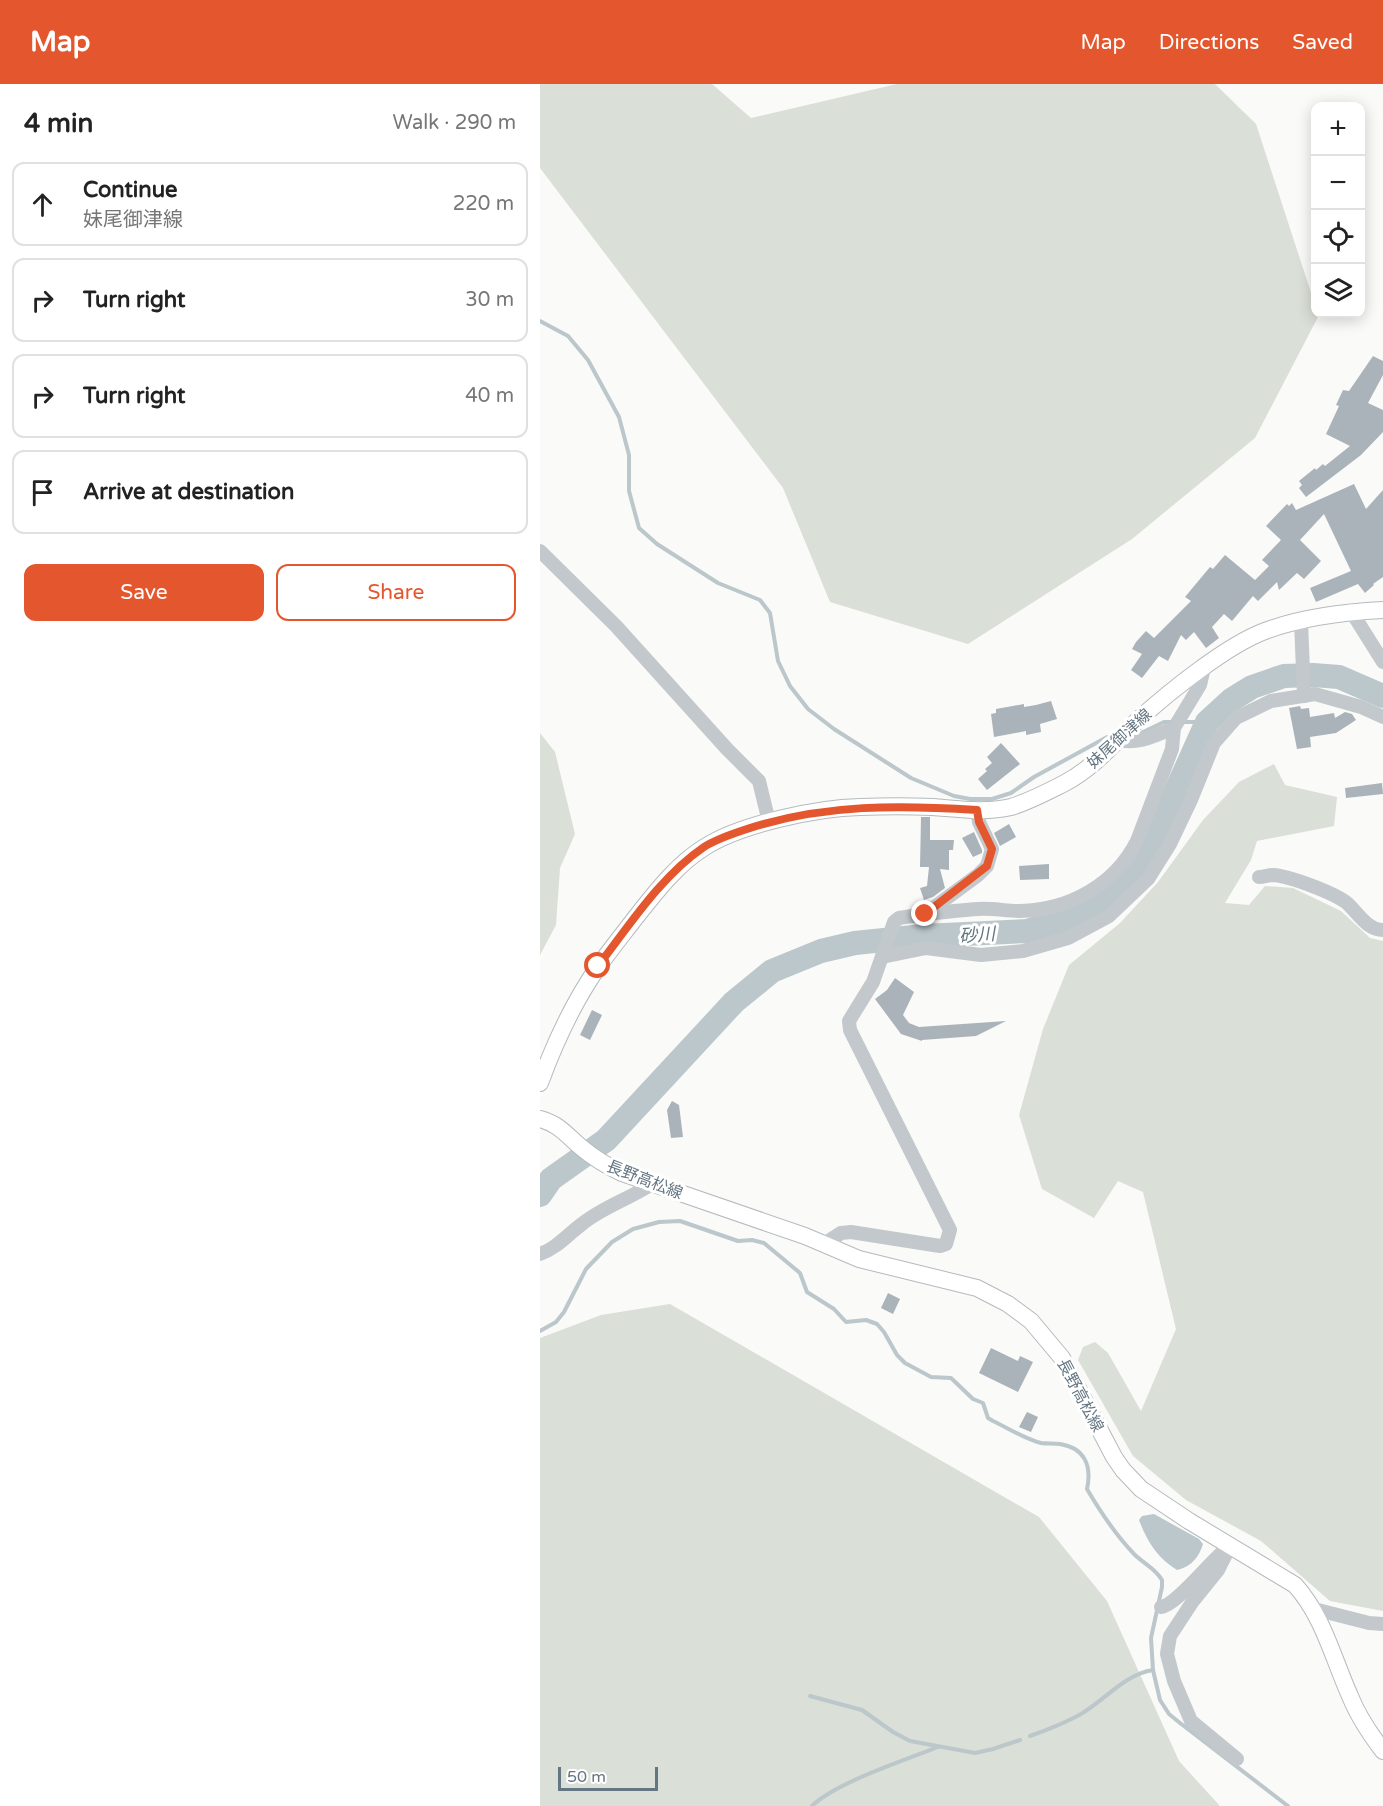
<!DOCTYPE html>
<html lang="en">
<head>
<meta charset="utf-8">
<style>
	body { margin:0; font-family:"Varela Round","Noto Sans JP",sans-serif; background:#f2f2f2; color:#222 }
	.controls { position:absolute; right:18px; top:18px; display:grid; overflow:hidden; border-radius:12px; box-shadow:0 3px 15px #0003 }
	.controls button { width:54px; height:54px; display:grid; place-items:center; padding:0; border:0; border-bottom:2px solid #e0e0e0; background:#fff; color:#222; font:30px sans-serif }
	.scale { position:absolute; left:18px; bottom:15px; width:100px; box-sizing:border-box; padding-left:6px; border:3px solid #657683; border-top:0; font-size:16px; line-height:21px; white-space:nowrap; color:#657683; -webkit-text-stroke:4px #fff; paint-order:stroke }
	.stop { position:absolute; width:18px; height:18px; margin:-14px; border:4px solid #e4572e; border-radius:50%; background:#fff }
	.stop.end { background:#e4572e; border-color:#fff; box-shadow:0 2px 6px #0008 }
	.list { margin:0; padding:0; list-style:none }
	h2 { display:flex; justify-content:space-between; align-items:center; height:78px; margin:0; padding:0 24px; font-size:26px }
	h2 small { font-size:20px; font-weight:400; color:#767676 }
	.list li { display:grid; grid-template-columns:39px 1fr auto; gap:18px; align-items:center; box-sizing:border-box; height:84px; margin:0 12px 12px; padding:0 12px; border:2px solid #e0e0e0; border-radius:12px }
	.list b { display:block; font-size:22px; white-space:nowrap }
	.list p { margin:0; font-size:20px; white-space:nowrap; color:#767676 }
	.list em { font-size:20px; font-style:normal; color:#767676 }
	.actions { display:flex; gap:12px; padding:18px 24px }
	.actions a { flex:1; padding:14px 0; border:2px solid #e4572e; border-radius:12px; text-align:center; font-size:21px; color:#e4572e }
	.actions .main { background:#e4572e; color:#fff }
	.icon { flex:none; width:33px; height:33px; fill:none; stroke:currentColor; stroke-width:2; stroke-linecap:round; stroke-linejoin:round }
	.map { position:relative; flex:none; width:843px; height:1722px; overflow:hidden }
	header { display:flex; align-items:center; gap:36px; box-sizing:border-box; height:84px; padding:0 30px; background:#e4572e; color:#fff }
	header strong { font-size:28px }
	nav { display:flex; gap:33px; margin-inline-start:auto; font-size:21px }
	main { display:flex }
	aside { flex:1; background:#fff }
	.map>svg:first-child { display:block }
	.green { fill:#dadfd7 }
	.water { fill:#bbc7cb }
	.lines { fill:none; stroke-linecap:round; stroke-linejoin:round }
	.stream { stroke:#bbc7cb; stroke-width:4 }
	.river { stroke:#bbc7cb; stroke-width:24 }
	.building { fill:#aab3b9 }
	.major-casing { stroke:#b5babe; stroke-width:18 }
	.minor { stroke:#c3c8cc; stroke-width:14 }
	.major { stroke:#fff; stroke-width:16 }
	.route { stroke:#e4572e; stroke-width:8 }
	.labels { text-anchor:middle; stroke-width:6; stroke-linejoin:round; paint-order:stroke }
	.street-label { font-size:16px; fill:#657683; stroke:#fff }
	.water-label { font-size:18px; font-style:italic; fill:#60757c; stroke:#fff }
</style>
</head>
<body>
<header>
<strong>Map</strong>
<nav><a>Map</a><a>Directions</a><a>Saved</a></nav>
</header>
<main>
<aside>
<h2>4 min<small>Walk · 290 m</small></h2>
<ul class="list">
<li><svg class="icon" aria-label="ahead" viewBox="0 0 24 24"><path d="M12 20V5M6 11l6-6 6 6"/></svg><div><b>Continue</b><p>妹尾御津線</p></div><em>220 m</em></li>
<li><svg class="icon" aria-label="right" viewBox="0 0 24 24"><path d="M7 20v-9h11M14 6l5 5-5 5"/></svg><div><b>Turn right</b></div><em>30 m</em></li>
<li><svg class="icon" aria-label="right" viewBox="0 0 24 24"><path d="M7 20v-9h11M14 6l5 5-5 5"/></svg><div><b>Turn right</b></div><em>40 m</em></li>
<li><svg class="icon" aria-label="arrive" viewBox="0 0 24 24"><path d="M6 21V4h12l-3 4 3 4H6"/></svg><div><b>Arrive at destination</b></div></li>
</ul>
<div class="actions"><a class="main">Save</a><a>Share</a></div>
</aside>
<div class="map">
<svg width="843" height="1722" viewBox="0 0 843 1722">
	<rect width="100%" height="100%" fill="#fafaf8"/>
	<g class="green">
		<polygon points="0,0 172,0 211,34 357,0 675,0 716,40 775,221 776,230 779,231 715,354 592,455 428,560 290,518 243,404 0,84"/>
		<polygon points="0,649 15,668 35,750 20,784 16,841 0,871"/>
		<polygon points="734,680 745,701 797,713 794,742 717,757 711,776 685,819 709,821 725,802 753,804 801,827 830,854 843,857 843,1527 790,1517 721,1457 646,1416 593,1372 538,1276 543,1263 555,1258 568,1269 601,1327 636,1245 603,1108 578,1097 554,1134 502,1105 479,1031 503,945 529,881 580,839 618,798 663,736 699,698"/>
		<polygon points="130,1220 499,1433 567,1517 639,1677 680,1722 0,1722 0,1254 61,1231"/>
	</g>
	<path class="water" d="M614 1430 659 1455 663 1460C659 1473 651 1483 637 1486 617 1474 607 1457 599 1436L602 1432Z"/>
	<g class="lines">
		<g class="stream">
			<polyline points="0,237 28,252 48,276 79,333 89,371 89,407 99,444 117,460 178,499 220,516 230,529 238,577 250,602 268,625 294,645 371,694 414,712 430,715 452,715 471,709 494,693 569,652"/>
			<polyline points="641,638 667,638"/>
			<polyline points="599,650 624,638 634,638"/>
			<path d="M0 1247 16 1238 24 1228 46 1185 72 1158 93 1145 119 1138 140 1137 198 1157 212 1156 224 1159 260 1189 267 1208 294 1225 306 1238 326 1236 337 1240 344 1248 357 1271 365 1279 391 1293 411 1294 433 1315 443 1319 448 1334 453 1337C468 1344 485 1355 501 1359 507 1360 514 1359 520 1360 545 1364 552 1382 547 1405 561 1429 575 1450 594 1470 604 1480 615 1484 622 1496V1503L611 1554 613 1586 620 1616 629 1630 640 1639 748 1722"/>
			<polyline points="270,1612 322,1626 353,1648 370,1657 435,1669 453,1665 480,1656"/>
			<path d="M490 1652C507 1646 525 1639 541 1630 565 1616 585 1590 613 1586"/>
			<path d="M272 1722C295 1699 365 1676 398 1663"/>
		</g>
		<polyline class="river" points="0,1111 11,1095 66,1056 194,918 232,887 281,867 315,859 383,852 487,847 537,832 571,810 601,778 626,729 667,638 691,616 712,603 744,592 773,591 799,593 843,612"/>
	</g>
	<g class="building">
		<polygon points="833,272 843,277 843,291 828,319 843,326 843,348 821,371 766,413 759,404 762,401 759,397 775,384 776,386 783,380 785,382 810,362 786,350 799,322 796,321 803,306 809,307"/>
		<polygon points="814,400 826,425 843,406 843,493 833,500 834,501 825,509 818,500 776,518 770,504 811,487 784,430 760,456 781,477 764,495 757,489 739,506 737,498 718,517 713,512 692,537 684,530 672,543 679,554 666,564 654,548 646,556 641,551 628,577 619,572 602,594 591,586 602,570 592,565 596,558 606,547 614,554 651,517 645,513 670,483 673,485 685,471 715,496 729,482 722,476 741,456 726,442 747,420 749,422 752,419 756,426"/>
		<polygon points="511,617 517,635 500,640 501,648 486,651 486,647 454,653 451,630 456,629 456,625 484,620 484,623 496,621"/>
		<polygon points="760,622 761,625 769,624 770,633 794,629 795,634 805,628 812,630 816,636 796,649 770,653 771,663 757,665 749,624"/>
		<polygon points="461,659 480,680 447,706 438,695 447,687 445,685 452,679 447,673"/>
		<polygon points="842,699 843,710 806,714 805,704"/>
		<polygon points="381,733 390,733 390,756 414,756 413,766 409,766 409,786 400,785 405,804 393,813 384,816 380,804 387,802 389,783 380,783"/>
		<polygon points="469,740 476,753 460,762 454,749"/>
		<polygon points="434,748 442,766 442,769 433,773 422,754"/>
		<polygon points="509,780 509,795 480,796 479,782"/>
		<polygon points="355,894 374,908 363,931 369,939 379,943 466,937 436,952 382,956 382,957 361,950 335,915 347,906"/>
		<polygon points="52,926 62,931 50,956 40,951"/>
		<polygon points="132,1017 139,1021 143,1053 131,1054 127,1026"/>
		<polygon points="348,1209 360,1215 353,1230 341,1224"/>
		<polygon points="451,1264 478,1277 480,1272 493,1278 478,1308 439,1289"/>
		<polygon points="487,1328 498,1333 491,1348 479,1343"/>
	</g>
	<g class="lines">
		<g class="major-casing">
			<g id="major">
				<path d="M0 999C15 958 33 919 58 883 70 866 83 850 96 833 115 809 138 779 165 763 201 740 277 724 320 723 344 722 369 722 393 723 419 725 445 729 471 723 488 718 507 708 523 700 554 684 574 659 598 636 629 608 687 561 725 547 762 533 804 528 843 526"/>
				<path d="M0 1035C21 1041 26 1051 42 1064 55 1075 67 1082 82 1089L265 1152 319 1175 437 1204 468 1220 491 1237 522 1274 574 1373 583 1386 601 1405 649 1437 755 1501C783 1532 793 1574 810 1612 818 1632 830 1650 843 1667"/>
			</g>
		</g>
		<g class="minor">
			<polyline points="0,467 76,542 187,665 219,697 229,738"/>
			<polyline points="811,527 843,578"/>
			<polyline points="761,537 764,612"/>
			<path d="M579 656C598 661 616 651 634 644"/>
			<path d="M719 793C724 793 729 791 733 791 750 792 794 809 807 819 818 829 827 846 843 846"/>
			<path d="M387 830C404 828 421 826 438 825 452 824 466 827 480 827 529 826 575 801 597 757L632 665 634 644 660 601 664 584"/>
			<polyline points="342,873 386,864 441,871 483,867 528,854 569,832 608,795 630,760 651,716 674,659 696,634 731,617 775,610 821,623 843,633"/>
			<polyline points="284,1160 301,1149 311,1148 400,1162 406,1160 410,1146 310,946 309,937 333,898 354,838 359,834 385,830 438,791 447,782 452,765 439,738 437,726"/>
			<path d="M0 1170C17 1164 27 1151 42 1140 63 1123 89 1115 112 1100"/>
			<polyline points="690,1462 678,1486 653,1517 630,1552 627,1570 634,1597 651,1637 697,1675"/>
			<path d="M621 1523C637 1521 670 1477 686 1465"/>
			<polyline points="774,1525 829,1539 843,1540"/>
		</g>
		<use href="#major" class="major"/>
	</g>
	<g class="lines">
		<path class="route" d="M58 882C89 842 121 792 164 763 178 754 195 749 210 744 285 720 360 721 437 726L439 738 452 765 447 782 385 830"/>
	</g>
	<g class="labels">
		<g class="street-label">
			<text transform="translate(579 654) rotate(-42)" y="6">妹尾御津線</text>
			<text transform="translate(105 1095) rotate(21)" y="6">長野高松線</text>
			<text transform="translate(541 1311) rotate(62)" y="6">長野高松線</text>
		</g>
		<g class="water-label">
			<text transform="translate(437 851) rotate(-4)" y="6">砂川</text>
		</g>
	</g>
</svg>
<div class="controls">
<button>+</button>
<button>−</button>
<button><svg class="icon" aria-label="locate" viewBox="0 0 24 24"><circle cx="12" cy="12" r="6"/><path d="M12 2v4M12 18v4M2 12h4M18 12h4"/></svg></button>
<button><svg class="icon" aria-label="layers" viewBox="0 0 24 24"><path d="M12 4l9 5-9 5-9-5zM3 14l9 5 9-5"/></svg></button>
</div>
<div class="scale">50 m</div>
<div class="stop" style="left:58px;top:882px"></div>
<div class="stop end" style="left:385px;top:830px"></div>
</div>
</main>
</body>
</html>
